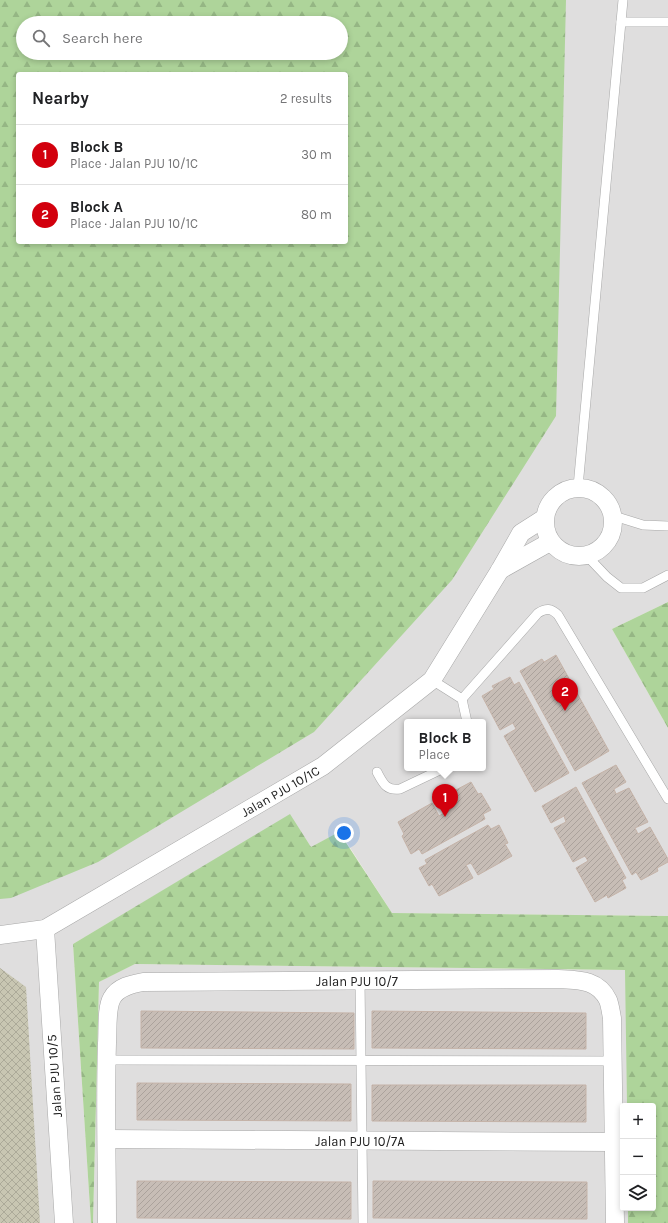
<!DOCTYPE html>
<html lang="en">
<head>
<meta charset="utf-8">
<style>
	body { margin:0; font-family:Karla,sans-serif; background:#f6f6f6; color:#202124 }
	.controls { position:absolute; right:12px; bottom:12px; display:grid; overflow:hidden; border-radius:4px; box-shadow:0 2px 6px #0003 }
	.controls button { width:36px; height:36px; display:grid; place-items:center; padding:0; border:0; border-bottom:1px solid #e0e0e0; background:#fff; color:#202124; font:20px sans-serif }
	.you { position:absolute; left:344px; top:833px; width:14px; height:14px; margin:-10px; border:3px solid #fff; border-radius:50%; background:#1a73e8; box-shadow:0 0 0 6px #1a73e833 }
	.badge { display:grid; place-items:center; width:26px; height:26px; border-radius:50%; background:#d2000d; color:#fff; font-size:13px; font-weight:700 }
	.pin { position:absolute; translate:-50% -33px; filter:drop-shadow(0 1px 2px #0008) }
	.pin::after { content:''; position:absolute; top:21px; width:14px; height:12px; background:inherit; clip-path:polygon(0 0,100% 0,50% 100%) }
	.popup { position:absolute; left:404px; top:719px; width:82px; height:52px; box-sizing:border-box; display:grid; place-content:center; border-radius:4px; background:#fff; filter:drop-shadow(0 1px 3px #0005); font-size:13px; white-space:nowrap; color:#757577 }
	.popup b { font-size:15px; color:#202124 }
	.popup::after { content:''; position:absolute; left:50%; top:100%; margin-left:-8px; border:8px solid transparent; border-top-color:#fff }
	.list { margin:0; padding:0; list-style:none }
	h2 { display:flex; justify-content:space-between; align-items:center; height:52px; margin:0; padding:0 16px; font-size:17px }
	h2 small { font-size:13px; font-weight:400; color:#757577 }
	.list li { display:grid; grid-template-columns:26px 1fr auto; gap:12px; align-items:center; box-sizing:border-box; height:60px; padding:0 16px; border-top:1px solid #e0e0e0 }
	.list b { display:block; font-size:15px; white-space:nowrap }
	.list p { margin:0; font-size:13px; white-space:nowrap; color:#757577 }
	.list em { font-size:13px; font-style:normal; color:#757577 }
	.icon { flex:none; width:22px; height:22px; fill:none; stroke:currentColor; stroke-width:2; stroke-linecap:round; stroke-linejoin:round }
	.map { position:relative; flex:none; width:668px; height:1223px; overflow:hidden }
	.search { position:absolute; background:#fff; box-shadow:0 2px 6px #0003; left:16px; top:16px; width:332px; height:44px; display:flex; align-items:center; gap:10px; box-sizing:border-box; padding:0 14px; border-radius:22px; color:#757577; font-size:15px }
	.panel { position:absolute; background:#fff; box-shadow:0 2px 6px #0003; left:16px; top:72px; width:332px; height:172px; border-radius:4px }
	.map>svg:first-child { display:block }
	.residential { fill:#dfdede; fill-rule:evenodd }
	.construction { fill:url(#construction-cross-hatch) }
	.forest { fill:url(#forest-firs); fill-rule:evenodd }
	.building { fill:url(#building-hatch); stroke:#c5b3a8 }
	.lines { fill:none; stroke-linecap:round; stroke-linejoin:round }
	.lane-casing { stroke:#a8a8a8; stroke-width:10 }
	.street-casing { stroke:#a8a8a8; stroke-width:19 }
	.lane { stroke:#fff; stroke-width:9 }
	.street { stroke:#fff; stroke-width:18 }
	.labels { text-anchor:middle; stroke-width:3; stroke-linejoin:round; paint-order:stroke }
	.street-label { font-size:13px; fill:#212121; stroke:#fff }
</style>
</head>
<body>
<div class="map">
<svg width="668" height="1223" viewBox="0 0 668 1223">
	<defs>
		<pattern id="construction-cross-hatch" width="8" height="8" patternUnits="userSpaceOnUse"><rect width="8" height="8" fill="#c8c6b2"/><path d="M0 0l8 8M0 8l8-8" fill="none" stroke="#acaa99"/></pattern>
		<pattern id="forest-firs" width="22" height="20" patternUnits="userSpaceOnUse"><rect width="22" height="20" fill="#aed49a"/><path d="M5 1l3.5 6h-7zM16 11l3.5 6h-7z" fill="#95b684"/></pattern>
		<pattern id="building-hatch" width="6" height="6" patternUnits="userSpaceOnUse"><rect width="6" height="6" fill="#c7bdb6"/><path d="M-1 1l2-2M0 6l6-6M5 7l2-2" fill="none" stroke="#aba29c"/></pattern>
	</defs>
	<rect width="100%" height="100%" fill="#f2eee7"/>
	<g class="residential">
		<path d="M0 0H668V602L612 629 668 728V916L392 913 340 832 311 847 290 815 73 944 91 1223H0ZM23 23H341V53H23ZM18 74H346V242H18ZM407 722H483V768H407Z"/>
		<polygon points="135,964 626,970 627,1106 623,1106 623,1208 628,1208 628,1223 93,1223 99,982"/>
	</g>
	<polygon class="construction" points="0,968 26,987 40,1223 0,1223"/>
	<g class="forest">
		<path d="M0 0H566L556 416 452 580 314 732 98 862 11 898 0 899ZM23 23H341V53H23ZM18 74H346V242H18Z"/>
		<polygon points="668,602 668,728 612,629"/>
		<polygon points="290,814 311,847 339,832 392,913 668,916 668,1223 628,1223 628,1208 653,1208 653,1106 627,1106 625,970 135,964 99,982 93,1223 91,1223 73,944"/>
	</g>
	<g class="building">
		<polygon points="556,655 609,751 575,771 520,671 542,659 544,662"/>
		<polygon points="510,677 514,685 519,682 569,773 535,792 504,736 516,729 513,723 500,730 482,696 494,689 492,686"/>
		<polygon points="616,765 626,782 614,789 616,794 629,788 648,822 635,828 638,834 650,827 668,859 668,862 657,868 658,871 641,880 636,872 632,875 582,783"/>
		<polygon points="471,782 478,794 481,793 491,810 483,814 485,819 422,854 419,849 411,854 402,836 404,834 398,822 432,803 439,816 444,813 437,800"/>
		<polygon points="576,787 626,878 622,880 626,888 608,898 607,895 595,902 576,868 588,861 585,856 573,862 554,828 566,822 564,816 551,823 542,806"/>
		<polygon points="488,825 491,829 499,825 508,843 505,844 512,856 478,875 471,863 466,865 473,878 439,896 432,884 429,886 419,868 427,864 425,860"/>
		<polygon points="141,1011 354,1013 354,1049 141,1048"/>
		<polygon points="372,1011 586,1013 586,1049 372,1048"/>
		<polygon points="137,1083 351,1084 351,1121 137,1120"/>
		<polygon points="372,1085 586,1085 586,1122 372,1121"/>
		<polygon points="137,1181 351,1182 351,1219 137,1218"/>
		<polygon points="373,1181 587,1182 587,1219 373,1218"/>
	</g>
	<g class="lines">
		<g class="lane-casing">
			<g id="lane">
				<polyline points="621,22 668,22"/>
				<polyline points="578,487 623,0"/>
				<polyline points="614,516 643,525 668,526"/>
				<polyline points="587,556 607,577 621,588 643,588 668,575"/>
				<polyline points="432,680 462,699 467,722"/>
				<path d="M462 699 538 613C546 608 551 608 558 615L668 799"/>
				<path d="M377 772C383 783 386 791 400 789L444 768"/>
				<polyline points="360,981 363,1223"/>
				<polyline points="107,1060 612,1061"/>
			</g>
		</g>
		<g class="street-casing">
			<g id="street">
				<circle cx="579" cy="522" r="34"/>
				<polyline points="500,570 550,542"/>
				<polyline points="45,929 64,1223"/>
				<polyline points="0,935 45,929 323,766 432,680 500,570 521,533 543,519"/>
				<polyline points="107,1139 613,1142"/>
				<path d="M107 1223C107 1163 105 1103 107 1043 108 1031 106 1008 112 998 118 987 132 984 143 982L558 979C578 980 598 979 608 1000 610 1005 611 1013 612 1018L615 1223"/>
			</g>
		</g>
		<use href="#lane" class="lane"/>
		<use href="#street" class="street"/>
	</g>
	<g class="labels">
		<g class="street-label">
			<text transform="translate(280 791) rotate(-30)" y="5">Jalan PJU 10/1C</text>
			<text x="357" y="986">Jalan PJU 10/7</text>
			<text transform="translate(54 1076) rotate(-94)" y="5">Jalan PJU 10/5</text>
			<text x="360" y="1146">Jalan PJU 10/7A</text>
		</g>
	</g>
</svg>
<div class="controls">
<button>+</button>
<button>−</button>
<button><svg class="icon" aria-label="layers" viewBox="0 0 24 24"><path d="M12 4l9 5-9 5-9-5zM3 14l9 5 9-5"/></svg></button>
</div>
<div class="you"></div>
<div class="pin badge" style="left:445px;top:817px">1</div>
<div class="popup"><b>Block B</b>Place</div>
<div class="pin badge" style="left:565px;top:711px">2</div>
<div class="search"><svg class="icon" aria-label="search" viewBox="0 0 24 24"><circle cx="10" cy="10" r="6"/><path d="M15 15l6 6"/></svg>Search here</div>
<section class="panel">
<h2>Nearby<small>2 results</small></h2>
<ul class="list">
<li><span class="badge">1</span><div><b>Block B</b><p>Place · Jalan PJU 10/1C</p></div><em>30 m</em></li>
<li><span class="badge">2</span><div><b>Block A</b><p>Place · Jalan PJU 10/1C</p></div><em>80 m</em></li>
</ul>
</section>
</div>
</body>
</html>
